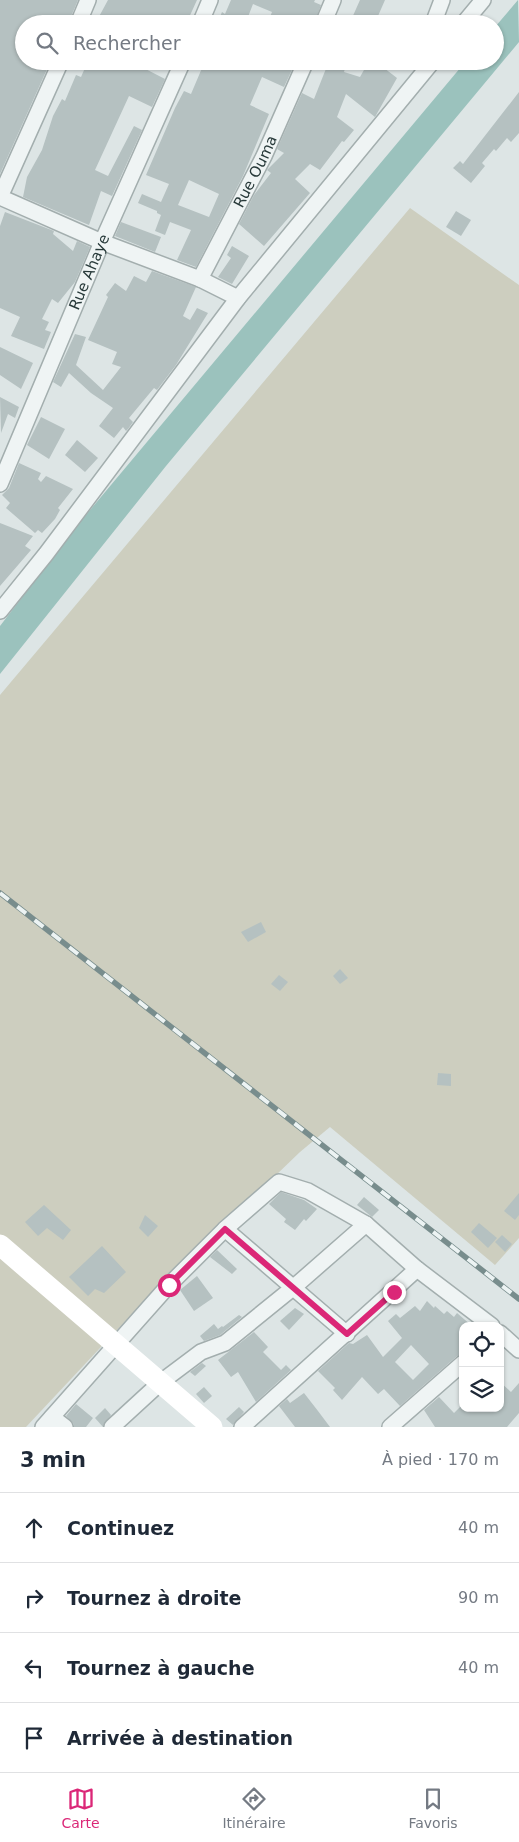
<!DOCTYPE html>
<html lang="fr">
<head>
<meta charset="utf-8">
<style>
	body { margin:0; font-family:"DejaVu Sans",sans-serif; background:#f6f6f7; color:#1f2937 }
	.controls { position:absolute; right:15px; bottom:15px; display:grid; overflow:hidden; border-radius:10px; box-shadow:0 1px 4px #0004 }
	.controls button { width:45px; height:45px; display:grid; place-items:center; padding:0; border:0; border-bottom:1px solid #e0e1e3; background:#fff; color:#1f2937; font:25px sans-serif }
	.stop { position:absolute; width:15px; height:15px; margin:-11px; border:4px solid #db2777; border-radius:50%; background:#fff }
	.stop.end { background:#db2777; border-color:#fff; box-shadow:0 1px 5px #0008 }
	.list { margin:0; padding:0; list-style:none }
	h2 { display:flex; justify-content:space-between; align-items:center; height:65px; margin:0; padding:0 20px; font-size:21px }
	h2 small { font-size:16px; font-weight:400; color:#747a83 }
	.list li { display:grid; grid-template-columns:32px 1fr auto; gap:15px; align-items:center; box-sizing:border-box; height:70px; padding:0 20px; border-top:1px solid #e0e1e3 }
	.list b { display:block; font-size:19px; white-space:nowrap }
	.list em { font-size:16px; font-style:normal; color:#747a83 }
	.icon { flex:none; width:28px; height:28px; fill:none; stroke:currentColor; stroke-width:2; stroke-linecap:round; stroke-linejoin:round }
	.map { position:relative; flex:none; width:519px; height:1427px; overflow:hidden }
	.search { position:absolute; background:#fff; box-shadow:0 1px 4px #0004; left:15px; right:15px; top:15px; height:55px; display:flex; align-items:center; gap:12px; box-sizing:border-box; padding:0 18px; border-radius:28px; color:#747a83; font-size:19px }
	.sheet { height:345px; background:#fff }
	nav { display:flex; justify-content:space-around; align-items:center; box-sizing:border-box; height:70px; border-top:1px solid #e0e1e3; background:#fff; font-size:14px; color:#747a83 }
	nav a { display:grid; justify-items:center; gap:2px }
	nav .on { color:#db2777 }
	.map>svg:first-child { display:block }
	.green { fill:#cdcebf }
	.water { fill:#9bc2bd }
	.building { fill:#b5c1c1; fill-rule:evenodd }
	.lines { fill:none; stroke-linecap:round; stroke-linejoin:round }
	.street-casing { stroke:#a3aeae; stroke-width:18 }
	.street { stroke:#eff4f4; stroke-width:15 }
	.secondary { stroke:#fff; stroke-width:21 }
	.rail-casing { stroke:#788d8d; stroke-width:5.5 }
	.rail { stroke:#ecf3f3; stroke-width:4; stroke-dasharray:11; stroke-linecap:butt }
	.route { stroke:#db2777; stroke-width:6 }
	.labels { text-anchor:middle; stroke-width:4; stroke-linejoin:round; paint-order:stroke }
	.street-label { font-size:15px; fill:#283a3a; stroke:#ecf3f3 }
</style>
</head>
<body>
<div class="map">
<svg width="519" height="1427" viewBox="0 0 519 1427">
	<rect width="100%" height="100%" fill="#dde5e5"/>
	<polygon class="green" points="410,208 519,285 519,1238 495,1265 330,1127 300,1152 131,1315 26,1427 0,1427 0,695"/>
	<polygon class="water" points="518,0 519,42 166,466 0,674 0,626 80,522 466,61 495,61 495,27"/>
	<g class="building">
		<polygon points="0,0 78,0 70,19 64,17 60,24 24,24 24,61 36,61 48,67 0,174"/>
		<polygon points="108,0 197,0 187,22 180,18 177,23 170,20 168,24 95,24"/>
		<polygon points="231,0 315,0 314,2 321,5 314,24 267,24 272,12 253,4 246,22 249,24 217,24 222,12 225,14"/>
		<polygon points="360,0 385,0 378,16 395,24 358,24 359,21 352,18"/>
		<polygon points="88,61 107,68 109,61 130,61 165,79 152,107 129,96 95,170 108,176 134,126 142,130 112,196 101,191 89,225 23,197 27,177 42,150 53,116 62,99 65,101 76,75 81,77"/>
		<path d="M205 61H296L284 87 262 77 250 105 269 114 243 176 196 267 177 260 191 230 170 222 165 235 155 231 161 215 157 213V211L138 203 142 194 161 202 169 184 146 175 175 108 184 91 191 94ZM189 180 219 194 209 217 178 205Z"/>
		<polygon points="329,61 347,61 344,72 360,77 369,61 375,61 397,78 375,117 346,94 337,117 354,130 344,142 342,141 320,170 310,164 295,179 310,193 264,246 239,224 254,195 271,173 267,170 284,153 277,149 302,93 314,99"/>
		<polygon points="519,92 519,133 511,142 507,138 496,151 494,149 482,163 485,166 471,183 453,168 460,161 463,164"/>
		<polygon points="456,211 471,220 461,236 446,227"/>
		<polygon points="5,212 54,231 53,234 73,251 77,241 90,247 75,282 58,303 52,299 42,319 49,322 45,330 51,332 44,349 11,336 20,317 0,308 0,226"/>
		<polygon points="121,222 161,237 155,252 115,236"/>
		<polygon points="232,246 249,256 232,284 218,277 231,258 227,255"/>
		<polygon points="152,271 196,287 183,316 190,320 197,308 208,313 176,365 157,390 154,388 129,418 133,422 128,429 126,431 123,427 114,438 99,426 113,408 91,393 69,373 61,387 53,382 75,334 86,337 76,365 103,390 121,367 112,364 117,352 88,340 108,297 106,295 115,283 126,291 134,276 146,282"/>
		<polygon points="0,347 33,363 21,389 0,375"/>
		<polygon points="0,397 19,407 15,418 8,414 1,433"/>
		<polygon points="41,417 65,429 49,459 27,445"/>
		<polygon points="77,440 98,458 85,472 65,455"/>
		<polygon points="19,463 41,473 38,479 41,482 46,476 73,489 58,508 60,510 55,519 42,533 38,530 35,533 6,508 10,503 2,495 9,488"/>
		<polygon points="0,523 33,536 25,546 31,550 0,586"/>
		<polygon points="261,922 266,932 248,942 241,932"/>
		<polygon points="340,969 348,978 340,984 333,976"/>
		<polygon points="279,975 288,982 280,991 271,984"/>
		<polygon points="438,1073 451,1074 451,1086 437,1085"/>
		<polygon points="281,1192 304,1200 317,1209 306,1221 304,1219 295,1230 284,1222 286,1219 269,1204"/>
		<polygon points="519,1193 519,1215 515,1220 504,1211"/>
		<polygon points="364,1197 379,1210 372,1217 357,1205"/>
		<polygon points="44,1205 71,1230 63,1240 47,1228 38,1236 25,1222"/>
		<polygon points="145,1215 158,1226 148,1237 139,1228"/>
		<polygon points="479,1223 497,1238 488,1248 471,1232"/>
		<polygon points="502,1235 512,1244 505,1252 495,1242"/>
		<polygon points="102,1246 126,1272 104,1293 95,1289 88,1296 69,1277"/>
		<polygon points="217,1250 237,1269 232,1274 210,1257"/>
		<polygon points="197,1276 213,1298 194,1311 180,1290"/>
		<path d="M427 1301 434 1308 435 1306 444 1314 447 1311 454 1317 457 1313 472 1326H463V1354L457 1356 400 1406 384 1389 378 1394 362 1377 342 1400 333 1390 335 1388 318 1371 349 1343 353 1344 367 1335 383 1357 402 1338 388 1321 396 1314 400 1318 415 1306 420 1311ZM411 1345 429 1364 413 1380 395 1362Z"/>
		<polygon points="295,1308 304,1314 289,1330 280,1321"/>
		<polygon points="239,1315 242,1317 220,1335 204,1341 200,1336 214,1324 218,1329 222,1326 223,1327"/>
		<polygon points="254,1332 268,1347 263,1352 281,1370 286,1365 291,1370 256,1402 238,1372 231,1377 218,1360"/>
		<polygon points="202,1363 206,1366 195,1376 190,1372"/>
		<polygon points="500,1382 511,1392 519,1383 519,1413 507,1427 435,1427 424,1410 439,1397 454,1413 463,1404 463,1408 500,1408"/>
		<polygon points="204,1387 212,1396 204,1403 196,1394"/>
		<polygon points="304,1393 318,1411 330,1427 295,1427 279,1406 287,1399 290,1403"/>
		<polygon points="76,1404 93,1418 86,1427 74,1427 73,1423 66,1416"/>
		<polygon points="239,1407 244,1412 233,1425 226,1419"/>
		<polygon points="105,1408 111,1415 103,1427 95,1418"/>
	</g>
	<g class="lines">
		<g class="street-casing">
			<g id="street">
				<polyline points="78,24 88,0"/>
				<polyline points="200,24 210,0"/>
				<polyline points="323,24 333,0"/>
				<polyline points="433,24 442,0"/>
				<polyline points="463,24 483,0"/>
				<polyline points="61,61 0,197 102,242 200,279 238,298"/>
				<path id="s1" d="M200 279 264 156 306 61"/>
				<path id="s2" d="M0 484 102 242 183 61"/>
				<polyline points="0,611 46,554 238,298 433,61"/>
				<polyline points="225,1229 347,1334"/>
				<polyline points="500,1333 519,1350"/>
				<polyline points="52,1417 65,1427"/>
				<polyline points="43,1427 169,1285 225,1229 279,1182 308,1191 366,1224 417,1269 492,1326"/>
				<polyline points="112,1427 161,1382 201,1352 225,1343 294,1287 366,1224"/>
				<polyline points="242,1427 417,1269"/>
				<polyline points="390,1427 463,1363"/>
			</g>
		</g>
		<use href="#street" class="street"/>
		<polyline class="secondary" points="0,1245 212,1427"/>
		<g class="rail-casing">
			<polyline id="rail" points="0,893 519,1299"/>
		</g>
		<use href="#rail" class="rail"/>
	</g>
	<g class="lines">
		<polyline class="route" points="169,1285 225,1229 347,1334 394,1292"/>
	</g>
	<g class="labels">
		<g class="street-label">
			<text dy="5" stroke="none"><textPath href="#s1" startOffset="121">Rue Ouma</textPath></text>
			<text dy="5" stroke="none"><textPath href="#s2" startOffset="230">Rue Ahaye</textPath></text>
		</g>
	</g>
</svg>
<div class="controls">
<button><svg class="icon" aria-label="locate" viewBox="0 0 24 24"><circle cx="12" cy="12" r="6"/><path d="M12 2v4M12 18v4M2 12h4M18 12h4"/></svg></button>
<button><svg class="icon" aria-label="layers" viewBox="0 0 24 24"><path d="M12 4l9 5-9 5-9-5zM3 14l9 5 9-5"/></svg></button>
</div>
<div class="stop" style="left:169px;top:1285px"></div>
<div class="stop end" style="left:394px;top:1292px"></div>
<div class="search"><svg class="icon" aria-label="search" viewBox="0 0 24 24"><circle cx="10" cy="10" r="6"/><path d="M15 15l6 6"/></svg>Rechercher</div>
</div>
<section class="sheet">
<h2>3 min<small>À pied · 170 m</small></h2>
<ul class="list">
<li><svg class="icon" aria-label="ahead" viewBox="0 0 24 24"><path d="M12 20V5M6 11l6-6 6 6"/></svg><div><b>Continuez</b></div><em>40 m</em></li>
<li><svg class="icon" aria-label="right" viewBox="0 0 24 24"><path d="M7 20v-9h11M14 6l5 5-5 5"/></svg><div><b>Tournez à droite</b></div><em>90 m</em></li>
<li><svg class="icon" aria-label="left" viewBox="0 0 24 24"><path d="M17 20v-9H6M10 6l-5 5 5 5"/></svg><div><b>Tournez à gauche</b></div><em>40 m</em></li>
<li><svg class="icon" aria-label="arrive" viewBox="0 0 24 24"><path d="M6 21V4h12l-3 4 3 4H6"/></svg><div><b>Arrivée à destination</b></div></li>
</ul>
</section>
<nav>
<a class="on"><svg class="icon" aria-label="map" viewBox="0 0 24 24"><path d="M3 6l6-2 6 2 6-2v14l-6 2-6-2-6 2zM9 4v14M15 6v14"/></svg>Carte</a>
<a><svg class="icon" aria-label="directions" viewBox="0 0 24 24"><path d="M12 3l9 9-9 9-9-9zM9 14v-3h6M13 9l2 2-2 2"/></svg>Itinéraire</a>
<a><svg class="icon" aria-label="saved" viewBox="0 0 24 24"><path d="M7 4h10v16l-5-4-5 4z"/></svg>Favoris</a>
</nav>
</body>
</html>
